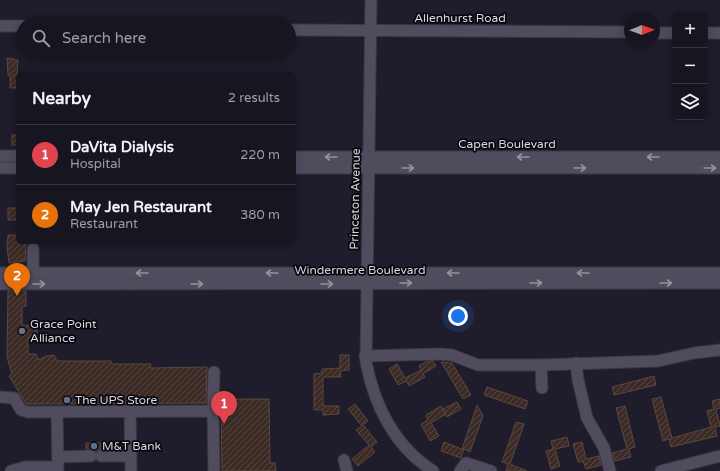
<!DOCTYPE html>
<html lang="en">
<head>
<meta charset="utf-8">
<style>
	body { margin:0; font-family:"Varela Round",sans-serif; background:#24222d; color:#f1f3f6 }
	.controls { position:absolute; right:12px; top:12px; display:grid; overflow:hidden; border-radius:6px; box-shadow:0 2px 10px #0003 }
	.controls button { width:36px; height:36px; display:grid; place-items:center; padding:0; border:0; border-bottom:1px solid #36343e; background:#171520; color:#f1f3f6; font:20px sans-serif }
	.compass { position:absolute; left:624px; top:12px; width:36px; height:36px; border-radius:50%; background:#171520; box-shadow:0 2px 10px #0003; rotate:89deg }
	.you { position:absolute; left:458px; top:316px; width:14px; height:14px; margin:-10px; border:3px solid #fff; border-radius:50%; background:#1a73e8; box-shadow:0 0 0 6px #1a73e833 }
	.badge { display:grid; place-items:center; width:26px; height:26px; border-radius:50%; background:#2563eb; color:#fff; font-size:13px; font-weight:700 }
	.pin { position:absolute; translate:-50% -33px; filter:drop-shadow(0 1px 2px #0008) }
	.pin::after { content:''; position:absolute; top:21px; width:14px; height:12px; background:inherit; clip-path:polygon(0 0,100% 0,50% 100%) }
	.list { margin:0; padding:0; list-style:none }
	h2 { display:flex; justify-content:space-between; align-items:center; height:52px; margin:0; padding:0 16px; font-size:17px }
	h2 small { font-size:13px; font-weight:400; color:#9e9fa5 }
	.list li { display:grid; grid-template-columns:26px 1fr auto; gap:12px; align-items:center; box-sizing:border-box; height:60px; padding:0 16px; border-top:1px solid #36343e }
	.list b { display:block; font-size:15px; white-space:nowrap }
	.list p { margin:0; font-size:13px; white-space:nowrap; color:#9e9fa5 }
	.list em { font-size:13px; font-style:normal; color:#9e9fa5 }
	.icon { flex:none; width:22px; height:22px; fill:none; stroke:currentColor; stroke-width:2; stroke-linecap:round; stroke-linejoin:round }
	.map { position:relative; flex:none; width:720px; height:471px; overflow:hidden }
	.search { position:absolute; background:#171520; box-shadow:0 2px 10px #0003; left:16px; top:16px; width:280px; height:44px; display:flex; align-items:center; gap:10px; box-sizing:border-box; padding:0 14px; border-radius:22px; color:#9e9fa5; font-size:15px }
	.panel { position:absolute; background:#171520; box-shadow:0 2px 10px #0003; left:16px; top:72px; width:280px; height:172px; border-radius:6px }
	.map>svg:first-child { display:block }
	.building { fill:url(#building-hatch); stroke:#5a4741 }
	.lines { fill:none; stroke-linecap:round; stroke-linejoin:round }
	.minor-casing { stroke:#3b3844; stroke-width:13 }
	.minor { stroke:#504c5e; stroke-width:11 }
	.oneway { stroke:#94919f }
	.worship-dot { fill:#6b7280; stroke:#09070e; stroke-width:1.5 }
	.service-dot { fill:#5c6f8a; stroke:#09070e; stroke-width:1.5 }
	.labels { text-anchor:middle; stroke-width:3.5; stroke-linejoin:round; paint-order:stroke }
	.street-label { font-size:12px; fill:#d8d6e0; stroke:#09070e }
	.poi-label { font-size:12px; fill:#d8d6e0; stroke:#09070e; text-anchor:start }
</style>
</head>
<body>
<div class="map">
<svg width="720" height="471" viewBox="0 0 720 471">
	<defs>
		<pattern id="building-hatch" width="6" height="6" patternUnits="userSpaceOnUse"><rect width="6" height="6" fill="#3c2a25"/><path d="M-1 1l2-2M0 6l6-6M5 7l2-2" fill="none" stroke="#574844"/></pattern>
	</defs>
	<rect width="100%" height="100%" fill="#1f1c2b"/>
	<g class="building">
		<polygon points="7,58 18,60 16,88 10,88 10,75 8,75"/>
		<rect x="12" y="135" width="6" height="10"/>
		<rect x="8" y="208" width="10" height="12"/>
		<polygon points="8,235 18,235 18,242 26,242 25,261 9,263 7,247"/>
		<polygon points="8,291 26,291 26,306 22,307 22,325 37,326 37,338 28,338 28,354 36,354 39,360 46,356 54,355 57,361 111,361 111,364 151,364 150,368 207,367 206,403 26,404 9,376 12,374 7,357"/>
		<polygon points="340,355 349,355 349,370 340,371 341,377 323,377 323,406 339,406 339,414 323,415 323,410 314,410 314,374 322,373 322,369 340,368"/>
		<polygon points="428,361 433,361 436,366 423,374 425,377 409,386 406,381 398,385 389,369 397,364 405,378 421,370 419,366"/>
		<polygon points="441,362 452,363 471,395 463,399"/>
		<polygon points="654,376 656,385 614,395 612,387"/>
		<polygon points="487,387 528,401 525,409 484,395"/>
		<polygon points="661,397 672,438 711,427 707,411 714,409 712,401 720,399 720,408 716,409 720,426 715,427 717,436 671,447 669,439 663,441 652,399"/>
		<polygon points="221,399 269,399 270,463 275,463 276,471 222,471"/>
		<polygon points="457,402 461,409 447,417 443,409"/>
		<polygon points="355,404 368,421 363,425 377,442 371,447 375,452 358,466 352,459 369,445 356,430 362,426 348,409"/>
		<polygon points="477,405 483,416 470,452 464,449 461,458 441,451 444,442 462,449"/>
		<polygon points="441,406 446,414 431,423 439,436 430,441 421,424 428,420 426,415"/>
		<polygon points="625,406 635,447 629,449 631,457 615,461 612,453 627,449 616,408"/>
		<polygon points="516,422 524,424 510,464 527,471 506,471 508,464 502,462"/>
		<polygon points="567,437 569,446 555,449 560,466 551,469 546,451 553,449 551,441"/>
		<polygon points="582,442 586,459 599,456 601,465 586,469 583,461 578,462 573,444"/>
		<polygon points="86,443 101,443 101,449 96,451 86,449"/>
	</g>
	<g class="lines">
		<g class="minor-casing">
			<g id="minor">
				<path d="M371 0 366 362C374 405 395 447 433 471"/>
				<polyline points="0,26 23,26"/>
				<polyline points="289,30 630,32"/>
				<polyline points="654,33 675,33"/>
				<polyline points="705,33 720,33"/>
				<polyline points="0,156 18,156"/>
				<polyline points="294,157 720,157"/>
				<polyline points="0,168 18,168"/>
				<polyline points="294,168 720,168"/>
				<polyline points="0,273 720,273"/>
				<polyline points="33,273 33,249"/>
				<polyline points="0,284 720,283"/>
				<polyline points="365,356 439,354 452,355 478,365 541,365 542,388"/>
				<polyline points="576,363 578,380 587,418 604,448 610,471"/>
				<polyline points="541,365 658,361 694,353 720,350"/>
				<polyline points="0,397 14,398 21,410 28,412 213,411 214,471"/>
				<polyline points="130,411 131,471"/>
				<polyline points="213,411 214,372"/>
				<polyline points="57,412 58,471"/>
				<polyline points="101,456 131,456"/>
				<polyline points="58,457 91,456"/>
				<polyline points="344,460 347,471"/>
				<polyline points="11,471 25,467 53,467 56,471"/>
				<polyline points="460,471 466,463 491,471"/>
				<polyline points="661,471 720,456"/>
			</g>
		</g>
		<use href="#minor" class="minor"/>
	</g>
	<defs><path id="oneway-shaft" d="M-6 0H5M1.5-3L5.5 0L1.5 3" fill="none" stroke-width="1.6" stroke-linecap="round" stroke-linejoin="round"/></defs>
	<g class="oneway">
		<use href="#oneway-shaft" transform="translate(331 157) rotate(-180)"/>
		<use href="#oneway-shaft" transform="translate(523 157) rotate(-180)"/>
		<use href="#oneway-shaft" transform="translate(653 157) rotate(-180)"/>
		<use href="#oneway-shaft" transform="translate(408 168)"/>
		<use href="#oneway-shaft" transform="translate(580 168)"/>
		<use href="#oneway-shaft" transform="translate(710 168)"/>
		<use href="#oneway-shaft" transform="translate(142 273) rotate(180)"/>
		<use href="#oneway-shaft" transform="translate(272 273) rotate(180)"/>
		<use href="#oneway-shaft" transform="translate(453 273) rotate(-180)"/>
		<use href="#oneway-shaft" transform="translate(583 273) rotate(-180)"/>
		<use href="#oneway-shaft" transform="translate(406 283)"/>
		<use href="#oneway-shaft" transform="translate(536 283)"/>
		<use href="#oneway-shaft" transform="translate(666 283)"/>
		<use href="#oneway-shaft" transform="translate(39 284)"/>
		<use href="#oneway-shaft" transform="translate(197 284)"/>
		<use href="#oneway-shaft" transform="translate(327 284)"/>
	</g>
	<circle class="worship-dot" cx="22" cy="331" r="4"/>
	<g class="service-dot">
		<circle cx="67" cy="400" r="4"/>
		<circle cx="94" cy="446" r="4"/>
	</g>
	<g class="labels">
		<g class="street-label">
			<text x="460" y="22">Allenhurst Road</text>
			<text x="507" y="148">Capen Boulevard</text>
			<text transform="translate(355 199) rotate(-89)" y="4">Princeton Avenue</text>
			<text x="360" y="274">Windermere Boulevard</text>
		</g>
		<g class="poi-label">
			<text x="30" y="328">Grace Point<tspan x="30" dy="14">Alliance</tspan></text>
			<text x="75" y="404">The UPS Store</text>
			<text x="102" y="450">M&amp;T Bank</text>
		</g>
	</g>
</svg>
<div class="controls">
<button>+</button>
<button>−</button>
<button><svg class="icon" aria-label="layers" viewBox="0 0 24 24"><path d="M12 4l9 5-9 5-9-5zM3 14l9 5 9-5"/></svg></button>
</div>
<svg class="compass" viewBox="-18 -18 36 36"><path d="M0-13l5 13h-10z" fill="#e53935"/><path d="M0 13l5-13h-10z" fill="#9e9fa5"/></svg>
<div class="you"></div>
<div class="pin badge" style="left:224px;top:424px;background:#e0444e">1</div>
<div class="pin badge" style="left:17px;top:296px;background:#e8710a">2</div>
<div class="search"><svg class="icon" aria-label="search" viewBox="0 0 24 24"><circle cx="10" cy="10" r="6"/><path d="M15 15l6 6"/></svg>Search here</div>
<section class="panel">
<h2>Nearby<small>2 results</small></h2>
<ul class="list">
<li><span class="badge" style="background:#e0444e">1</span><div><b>DaVita Dialysis</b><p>Hospital</p></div><em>220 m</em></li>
<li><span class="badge" style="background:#e8710a">2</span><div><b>May Jen Restaurant</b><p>Restaurant</p></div><em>380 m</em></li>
</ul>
</section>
</div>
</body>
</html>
